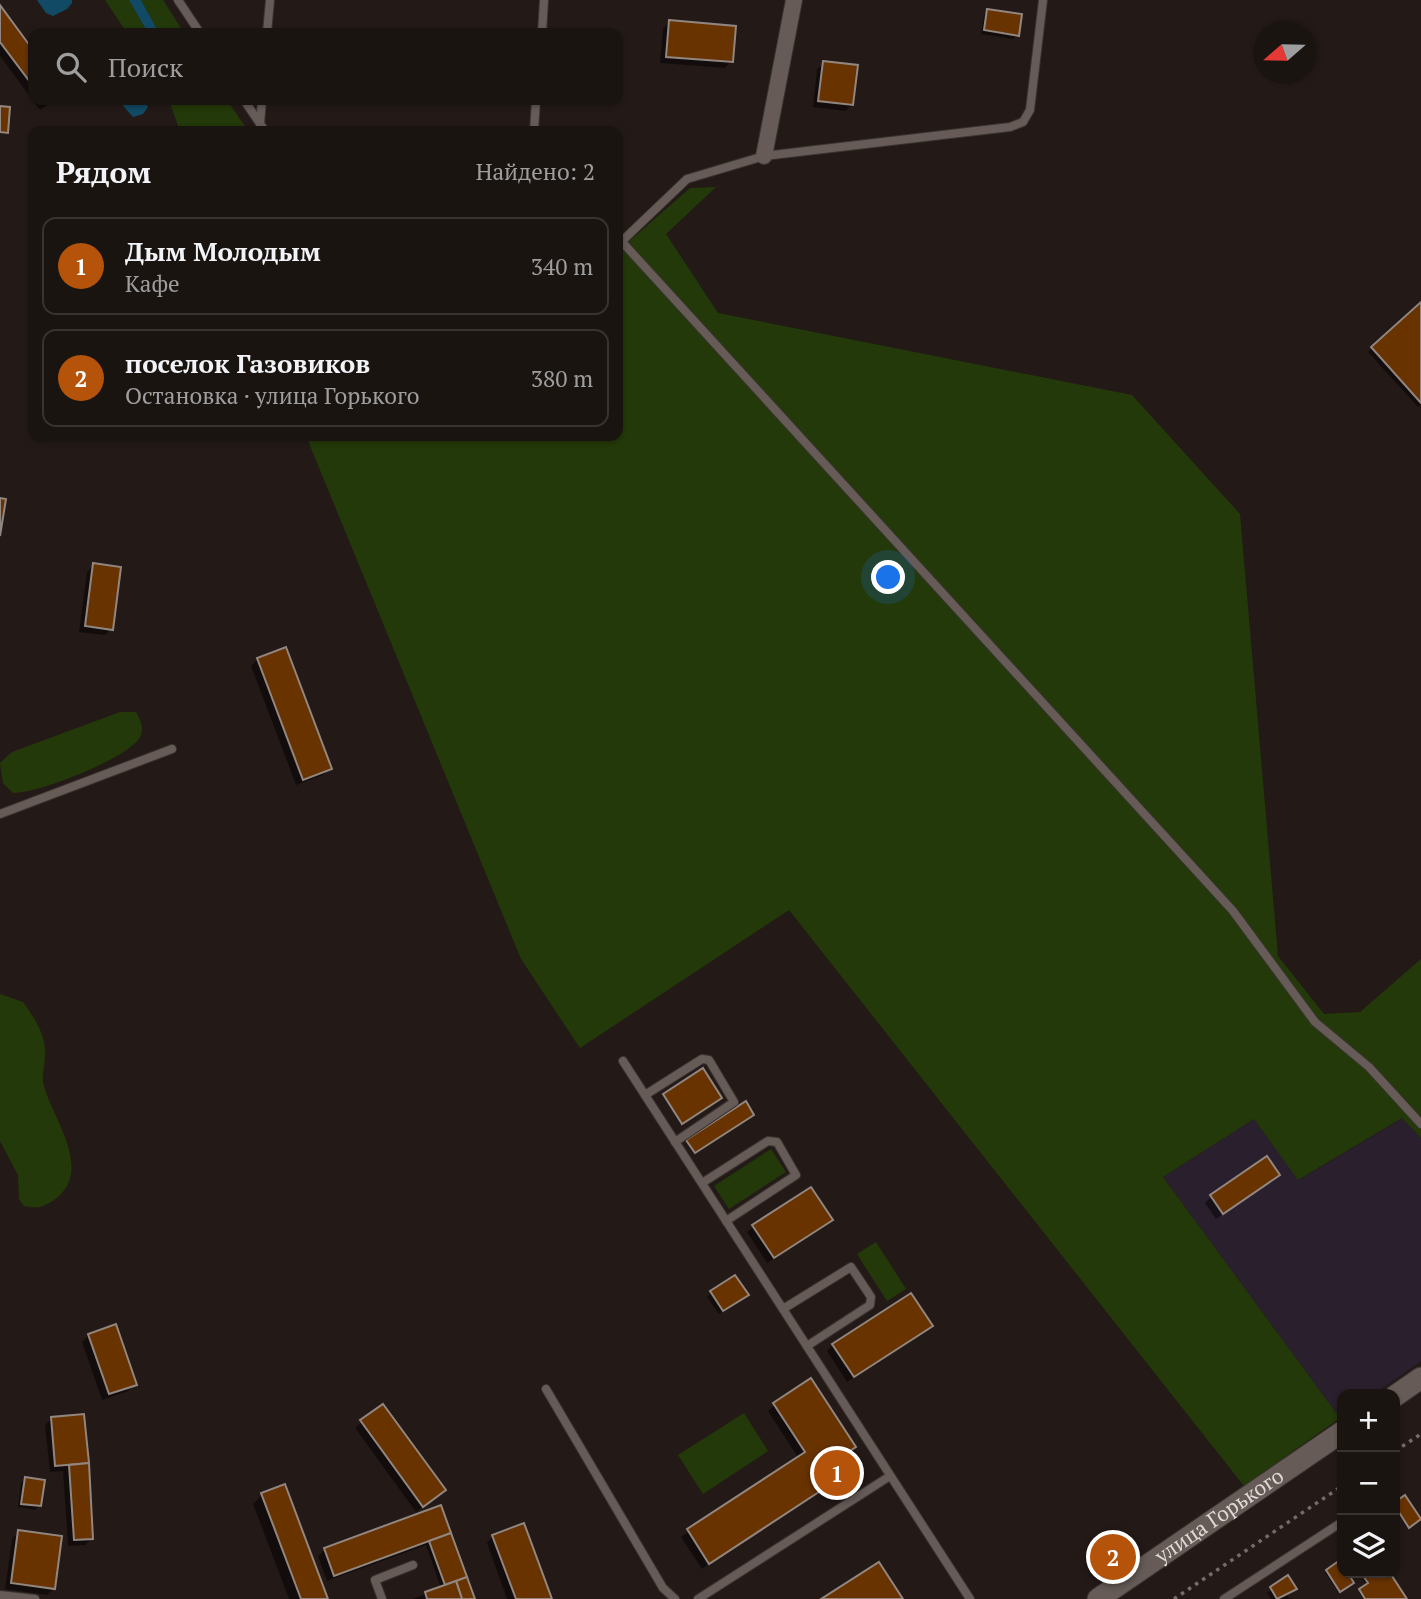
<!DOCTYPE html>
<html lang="ru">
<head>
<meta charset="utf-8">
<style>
	body { margin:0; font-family:"PT Serif",serif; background:#231d1a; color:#f1f3f6 }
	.controls { position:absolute; right:21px; bottom:21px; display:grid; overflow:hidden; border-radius:14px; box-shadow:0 2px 5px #0004 }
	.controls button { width:63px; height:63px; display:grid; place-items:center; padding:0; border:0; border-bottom:2px solid #383331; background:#1a1411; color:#f1f3f6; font:35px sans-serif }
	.compass { position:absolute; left:1253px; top:21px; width:63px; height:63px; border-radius:50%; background:#1a1411; box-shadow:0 2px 5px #0004; rotate:250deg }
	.you { position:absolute; left:889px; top:578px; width:24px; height:24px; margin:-18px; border:5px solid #fff; border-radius:50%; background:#1a73e8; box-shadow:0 0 0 10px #1a73e833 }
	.badge { display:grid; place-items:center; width:46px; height:46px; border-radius:50%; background:#b45309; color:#fff; font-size:23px; font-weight:700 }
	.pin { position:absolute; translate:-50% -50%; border:4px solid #fff; box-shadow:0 2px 7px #0006 }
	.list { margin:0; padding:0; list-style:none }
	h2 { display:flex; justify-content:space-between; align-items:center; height:91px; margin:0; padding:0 28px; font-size:30px }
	h2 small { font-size:23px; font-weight:400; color:#9f9e9f }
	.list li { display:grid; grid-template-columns:46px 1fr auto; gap:21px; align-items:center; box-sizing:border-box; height:98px; margin:0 14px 14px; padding:0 14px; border:2px solid #383331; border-radius:14px }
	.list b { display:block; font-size:26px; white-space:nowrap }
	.list p { margin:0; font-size:23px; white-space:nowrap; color:#9f9e9f }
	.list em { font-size:23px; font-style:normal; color:#9f9e9f }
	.icon { flex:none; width:38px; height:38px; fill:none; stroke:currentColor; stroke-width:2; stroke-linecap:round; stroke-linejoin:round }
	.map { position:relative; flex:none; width:1421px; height:1599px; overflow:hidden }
	.search { position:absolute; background:#1a1411; box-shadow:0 2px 5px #0004; left:28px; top:28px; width:595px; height:77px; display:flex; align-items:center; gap:18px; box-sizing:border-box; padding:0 24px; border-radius:14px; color:#9f9e9f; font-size:26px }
	.panel { position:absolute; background:#1a1411; box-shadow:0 2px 5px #0004; left:28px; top:126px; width:595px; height:315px; border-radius:14px }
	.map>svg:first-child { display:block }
	.commercial { fill:#2a1f2d }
	.green { fill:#233909 }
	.water { fill:#114a65 }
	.shadow { fill:#0007 }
	.building { fill:#693300; stroke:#918680; stroke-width:2 }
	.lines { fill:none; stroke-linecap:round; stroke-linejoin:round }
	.lane-casing { stroke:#3a3432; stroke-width:10 }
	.street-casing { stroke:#3a3432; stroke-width:18 }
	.secondary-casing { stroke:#3a3432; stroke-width:23 }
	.path { stroke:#746c69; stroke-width:3.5; stroke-dasharray:3.5 5; stroke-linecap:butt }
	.lane { stroke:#665b57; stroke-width:8 }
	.street { stroke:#665b57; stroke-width:16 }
	.secondary { stroke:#665b57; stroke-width:21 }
	.labels { text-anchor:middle; stroke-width:7; stroke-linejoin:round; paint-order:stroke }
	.street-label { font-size:21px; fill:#dfd9d6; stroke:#231a17 }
</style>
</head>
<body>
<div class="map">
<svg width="1421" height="1599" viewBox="0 0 1421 1599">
	<rect width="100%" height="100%" fill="#231a17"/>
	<polygon class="commercial" points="1403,1118 1421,1138 1421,1361 1374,1394 1342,1394 1340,1418 1163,1177 1254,1119 1299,1180"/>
	<g class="green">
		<polygon points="105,0 129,0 148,33 127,33"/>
		<polygon points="141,0 163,0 184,33 159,33"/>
		<polygon points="169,100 227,100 248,131 180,131"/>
		<polygon points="716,187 666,234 718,313 1132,395 1240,514 1278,956 1324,1014 1360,1012 1421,959 1421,1138 1402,1118 1298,1180 1254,1119 1163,1177 1340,1418 1244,1486 789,910 580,1048 521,959 306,436 618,436 618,251 690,188"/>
		<path d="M120 712H136C140 720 145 728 140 737 129 758 37 794 13 793L3 783 0 763 12 752Z"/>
		<path d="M0 994 23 1002C35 1019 46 1035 45 1055 45 1065 42 1073 43 1082 50 1116 96 1170 54 1200 44 1207 36 1209 24 1206L19 1199 18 1175 0 1141Z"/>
		<polygon points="771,1149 786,1172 729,1209 714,1186"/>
		<polygon points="876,1242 906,1289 887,1301 857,1254"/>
		<polygon points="744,1413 768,1451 703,1494 678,1455"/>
	</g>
	<g class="water">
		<polygon points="37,0 72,0 72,3 67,9 53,16 46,13"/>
		<polygon points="129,0 141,0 159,33 148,33"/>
		<polygon points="118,100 144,100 148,107 143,114 133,117"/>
	</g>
	<g class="shadow">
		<polygon points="0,8 33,53 33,100 55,100 40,110 0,56"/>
		<polygon points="988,11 1017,35 1013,39 981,34 984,15"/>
		<polygon points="669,22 731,61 725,68 660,63 663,29"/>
		<polygon points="824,63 852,105 845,111 813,107 817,69"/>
		<polygon points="1421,304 1421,405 1418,407 1368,352"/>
		<polygon points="94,565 111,629 105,635 79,632 87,572"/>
		<polygon points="258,659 330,768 323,775 296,785 251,666"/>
		<polygon points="664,1095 718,1099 680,1124"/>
		<polygon points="1278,1175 1216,1219 1205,1203 1212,1196"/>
		<polygon points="754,1226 824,1226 767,1263 747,1232"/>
		<polygon points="711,1293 742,1299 719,1314 707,1297"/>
		<polygon points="931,1326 847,1382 827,1351 833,1345"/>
		<polygon points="89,1335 135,1384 128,1391 102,1400 82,1342"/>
		<polygon points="775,1404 847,1453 848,1468 702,1569 681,1537 799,1459 768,1411"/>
		<polygon points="82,1416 92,1538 85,1545 68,1546 63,1471 50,1472 45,1425 52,1418"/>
		<polygon points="362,1422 444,1490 416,1512 355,1428"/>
		<polygon points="25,1479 39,1506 35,1510 18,1507 21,1483"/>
		<polygon points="262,1495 327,1599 289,1599 253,1504"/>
		<polygon points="1405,1497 1418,1521 1407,1528 1395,1509 1395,1504"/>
		<polygon points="440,1507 473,1599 412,1599 441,1588 426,1545 327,1581 318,1556 325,1550"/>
		<polygon points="19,1532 53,1589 47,1595 5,1589 12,1539"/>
		<polygon points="493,1536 550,1599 507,1599 487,1543"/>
		<polygon points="1339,1563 1342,1573 1346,1573 1352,1582 1338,1592 1325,1573"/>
		<polygon points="1359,1573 1388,1573 1405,1599 1363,1599 1359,1592 1367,1586"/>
		<polygon points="1288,1578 1295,1589 1287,1595 1290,1599 1271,1599 1267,1593"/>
	</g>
	<g class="building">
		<polygon points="0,5 33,50 33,86 0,42"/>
		<polygon points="987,9 1022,14 1019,36 984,30"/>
		<polygon points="669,20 736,26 733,62 666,57"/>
		<polygon points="823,61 858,65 853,105 818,101"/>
		<polygon points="0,106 10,107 8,133 0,132"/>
		<polygon points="1421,302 1421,403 1371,347"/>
		<polygon points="0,498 6,499 0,536"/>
		<polygon points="93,563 121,567 113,630 85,626"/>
		<polygon points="286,647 332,769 303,780 257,658"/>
		<polygon points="703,1068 722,1098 682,1124 663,1094"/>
		<polygon points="746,1101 754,1115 695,1153 686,1140"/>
		<polygon points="1267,1156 1280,1175 1223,1214 1210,1195"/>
		<polygon points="811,1187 833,1220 774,1258 752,1225"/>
		<polygon points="735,1275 749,1295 723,1311 710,1291"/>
		<polygon points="911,1293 933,1326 854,1377 832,1344"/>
		<polygon points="116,1324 137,1385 109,1394 88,1334"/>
		<polygon points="811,1378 856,1447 819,1471 828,1486 709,1564 687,1529 805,1452 773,1403"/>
		<polygon points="383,1404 446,1490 423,1507 360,1420"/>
		<polygon points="84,1414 89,1463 55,1466 51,1417"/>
		<polygon points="849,1451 852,1467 827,1484 819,1471"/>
		<polygon points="89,1463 93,1539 74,1540 69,1465"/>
		<polygon points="25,1477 45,1480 41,1506 21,1504"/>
		<polygon points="285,1484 328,1599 301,1599 261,1493"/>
		<polygon points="1405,1495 1421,1519 1409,1528 1395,1506 1395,1502"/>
		<polygon points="441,1505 451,1533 334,1576 324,1548"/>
		<polygon points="524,1523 552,1599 516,1599 492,1535"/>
		<polygon points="18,1530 62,1536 55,1589 11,1583"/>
		<polygon points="451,1533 467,1577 445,1585 429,1541"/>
		<polygon points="1340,1560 1342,1573 1348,1573 1354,1583 1340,1592 1326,1570"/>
		<polygon points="879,1562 903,1599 821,1599"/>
		<polygon points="1361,1573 1390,1573 1407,1599 1365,1599 1359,1589 1368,1583"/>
		<polygon points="1288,1575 1297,1589 1277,1599 1270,1587"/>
		<polygon points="467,1577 475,1599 462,1599 456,1581"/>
		<polygon points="456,1581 462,1599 427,1599 425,1592"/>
	</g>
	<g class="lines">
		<g class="lane-casing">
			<g id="lane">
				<polyline points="178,0 200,33"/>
				<polyline points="267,33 270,0"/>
				<polyline points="542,33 544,0"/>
				<polyline points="244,100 265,131"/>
				<polyline points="260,124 262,100"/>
				<polyline points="534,131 536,100"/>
				<polyline points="621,242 687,179 764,156 1010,127 1023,122 1030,110 1043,0"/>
				<polyline points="618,245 623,243 1233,911 1315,1022 1369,1067 1421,1124"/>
				<polyline points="0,814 172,749"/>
				<polyline points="623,1061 970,1599"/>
				<polyline points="645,1095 702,1059 709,1060 734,1102 675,1142"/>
				<polyline points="702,1183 768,1141 777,1142 796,1175 726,1221"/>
				<polyline points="783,1309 851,1267 871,1297 870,1305 807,1346"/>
				<polyline points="546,1389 663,1588 675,1599"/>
				<polyline points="0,1595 35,1599"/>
				<polyline points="382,1599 375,1580 413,1565"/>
				<polyline points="698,1599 890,1476"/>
				<polyline points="1224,1599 1342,1522"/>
			</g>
		</g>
		<g class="street-casing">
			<polyline id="street" points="764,156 794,0"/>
		</g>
		<g class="secondary-casing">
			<g id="secondary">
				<polyline points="1395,1396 1421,1378"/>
				<path id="s1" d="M1098 1599 1342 1432"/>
			</g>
		</g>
		<g class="path">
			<polyline points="1395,1451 1421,1434"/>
			<polyline points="1174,1599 1342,1486"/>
		</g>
		<use href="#lane" class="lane"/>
		<use href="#street" class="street"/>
		<use href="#secondary" class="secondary"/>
	</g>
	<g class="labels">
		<g class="street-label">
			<text dy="7" stroke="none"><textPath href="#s1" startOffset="147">улица Горького</textPath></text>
		</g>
	</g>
</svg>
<div class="controls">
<button>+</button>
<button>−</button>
<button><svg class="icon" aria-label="layers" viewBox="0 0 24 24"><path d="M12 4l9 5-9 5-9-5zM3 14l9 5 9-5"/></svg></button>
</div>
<svg class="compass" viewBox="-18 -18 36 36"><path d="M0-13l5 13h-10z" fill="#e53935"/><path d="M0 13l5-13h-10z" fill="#9f9e9f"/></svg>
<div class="you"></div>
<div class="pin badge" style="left:837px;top:1473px">1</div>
<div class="pin badge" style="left:1113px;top:1557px">2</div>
<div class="search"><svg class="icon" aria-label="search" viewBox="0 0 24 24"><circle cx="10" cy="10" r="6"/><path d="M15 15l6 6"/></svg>Поиск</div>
<section class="panel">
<h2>Рядом<small>Найдено: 2</small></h2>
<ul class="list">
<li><span class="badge">1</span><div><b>Дым Молодым</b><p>Кафе</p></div><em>340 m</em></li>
<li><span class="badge">2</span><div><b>поселок Газовиков</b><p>Остановка · улица Горького</p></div><em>380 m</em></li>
</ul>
</section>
</div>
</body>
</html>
